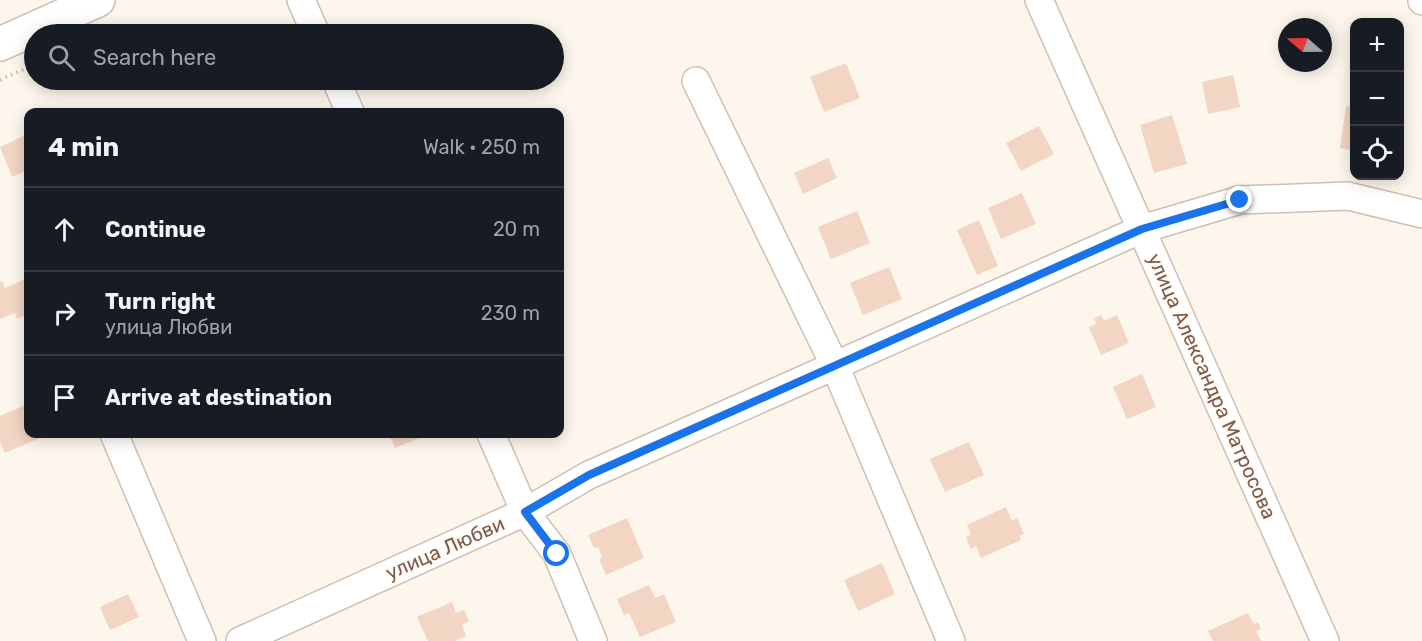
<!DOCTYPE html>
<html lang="en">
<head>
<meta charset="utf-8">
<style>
	body { margin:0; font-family:Rubik,sans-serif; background:#20242c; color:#f1f3f6 }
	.controls { position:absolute; right:18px; top:18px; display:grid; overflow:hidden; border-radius:12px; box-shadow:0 3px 15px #0003 }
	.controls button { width:54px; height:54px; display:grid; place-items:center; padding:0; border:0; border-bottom:2px solid #363941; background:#171b24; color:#f1f3f6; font:30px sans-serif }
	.compass { position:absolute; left:1278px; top:18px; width:54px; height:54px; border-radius:50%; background:#171b24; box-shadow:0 3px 15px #0003; rotate:290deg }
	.stop { position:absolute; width:18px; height:18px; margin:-14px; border:4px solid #1a73e8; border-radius:50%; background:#fff }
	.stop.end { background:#1a73e8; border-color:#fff; box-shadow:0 2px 6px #0008 }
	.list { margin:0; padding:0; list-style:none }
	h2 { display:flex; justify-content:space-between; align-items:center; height:78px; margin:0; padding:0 24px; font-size:26px }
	h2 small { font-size:20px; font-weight:400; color:#9ea1a6 }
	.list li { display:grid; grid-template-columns:39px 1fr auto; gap:18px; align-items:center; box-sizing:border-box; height:84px; padding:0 24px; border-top:2px solid #363941 }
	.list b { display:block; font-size:22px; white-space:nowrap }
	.list p { margin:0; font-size:20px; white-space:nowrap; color:#9ea1a6 }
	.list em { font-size:20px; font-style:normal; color:#9ea1a6 }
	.icon { flex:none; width:33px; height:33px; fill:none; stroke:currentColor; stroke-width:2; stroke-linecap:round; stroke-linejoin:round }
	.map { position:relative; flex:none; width:1422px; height:641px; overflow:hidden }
	.search { position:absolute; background:#171b24; box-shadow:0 3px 15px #0003; left:24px; top:24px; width:540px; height:66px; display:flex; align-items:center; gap:15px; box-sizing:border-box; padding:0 21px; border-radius:33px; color:#9ea1a6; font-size:22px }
	.panel { position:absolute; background:#171b24; box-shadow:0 3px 15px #0003; left:24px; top:108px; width:540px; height:330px; border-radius:12px }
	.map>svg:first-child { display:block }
	.building { fill:#f3d5c3 }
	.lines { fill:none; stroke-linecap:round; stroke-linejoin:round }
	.minor-casing { stroke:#d1beb0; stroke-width:30 }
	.tertiary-casing { stroke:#d1beb0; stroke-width:36 }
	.path { stroke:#d9b8a5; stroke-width:4; stroke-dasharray:1.5 4.5; stroke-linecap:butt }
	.minor { stroke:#fff; stroke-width:27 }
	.tertiary { stroke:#fff; stroke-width:33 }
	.route { stroke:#1a73e8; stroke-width:8 }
	.labels { text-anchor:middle; stroke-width:4.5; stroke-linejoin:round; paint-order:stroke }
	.street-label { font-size:20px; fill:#7a5c4d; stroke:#fffaf3 }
</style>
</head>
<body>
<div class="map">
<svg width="1422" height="641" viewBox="0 0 1422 641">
	<rect width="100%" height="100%" fill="#fdf6ec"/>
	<g class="building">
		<polygon points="846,63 860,98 824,112 810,77"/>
		<polygon points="1233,75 1240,107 1208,114 1202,82"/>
		<polygon points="1346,106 1354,107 1354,151 1340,148"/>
		<polygon points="1172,115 1187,164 1154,173 1140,125"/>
		<polygon points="1039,126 1054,154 1021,171 1006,143"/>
		<polygon points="28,134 28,170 12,177 0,147"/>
		<polygon points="828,158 837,178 803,194 794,173"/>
		<polygon points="1022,193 1036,224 1001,239 988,208"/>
		<polygon points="857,211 870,243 831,259 818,227"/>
		<polygon points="979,220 998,266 977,275 957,230"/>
		<polygon points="889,267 902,299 863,315 850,283"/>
		<polygon points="28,278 28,314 17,319 15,313 0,319 0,282 2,281 5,288"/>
		<polygon points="1101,315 1104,321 1117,315 1129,343 1101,355 1089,327 1096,324 1094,318"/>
		<polygon points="1142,374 1156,407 1127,419 1113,387"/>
		<polygon points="28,404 28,434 41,434 42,437 5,453 0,442 0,416"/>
		<polygon points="389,434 429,434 395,448"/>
		<polygon points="969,442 984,475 945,492 930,459"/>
		<polygon points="1006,507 1012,521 1017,518 1024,534 1019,536 1021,540 981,558 976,546 971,549 966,537 971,535 967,525"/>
		<polygon points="627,518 644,558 606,575 599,559 602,557 598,547 594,548 588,535"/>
		<polygon points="882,563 895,594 858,611 844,580"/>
		<polygon points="649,585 655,598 664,594 676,622 640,637 629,613 624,615 617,599"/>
		<polygon points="128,594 139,617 110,630 100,607"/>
		<polygon points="452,602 456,613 464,610 469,621 462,625 466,636 455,641 428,641 417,617"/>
		<polygon points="1248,613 1254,624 1258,622 1261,629 1256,631 1261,641 1213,641 1208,631"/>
	</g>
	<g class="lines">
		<g class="minor-casing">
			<g id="minor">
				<polyline points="301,0 316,34"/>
				<polyline points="1039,0 1325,641"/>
				<polyline points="1422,0 1422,1"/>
				<polyline points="336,80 350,112"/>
				<polyline points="696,81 835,366 951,641"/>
				<polyline points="114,434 202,641"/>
				<polyline points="491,434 525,512 557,554 593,641"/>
				<polyline points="240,641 525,512 589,475 1142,229 1240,200 1348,196 1422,214"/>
			</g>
		</g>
		<g class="tertiary-casing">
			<polyline id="tertiary" points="0,44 98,0"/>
		</g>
		<polyline class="path" points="0,80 31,66"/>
		<use href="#minor" class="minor"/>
		<use href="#tertiary" class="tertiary"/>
	</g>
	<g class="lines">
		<polyline class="route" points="557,554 525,512 589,475 1142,229 1240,200"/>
	</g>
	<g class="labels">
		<g class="street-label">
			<text transform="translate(1212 386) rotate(66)" y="7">улица Александра Матросова</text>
			<text transform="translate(445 548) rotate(-24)" y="7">улица Любви</text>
		</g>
	</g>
</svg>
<div class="controls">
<button>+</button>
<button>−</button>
<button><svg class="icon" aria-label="locate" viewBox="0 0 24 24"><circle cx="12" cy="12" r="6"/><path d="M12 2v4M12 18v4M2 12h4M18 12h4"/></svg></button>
</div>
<svg class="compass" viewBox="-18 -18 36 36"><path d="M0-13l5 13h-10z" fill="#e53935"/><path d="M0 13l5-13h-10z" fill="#9ea1a6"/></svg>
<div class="stop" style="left:557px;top:554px"></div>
<div class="stop end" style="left:1240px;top:200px"></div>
<div class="search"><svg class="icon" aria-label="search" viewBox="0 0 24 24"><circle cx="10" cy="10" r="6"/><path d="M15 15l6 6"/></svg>Search here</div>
<section class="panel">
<h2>4 min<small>Walk · 250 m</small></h2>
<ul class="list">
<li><svg class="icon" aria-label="ahead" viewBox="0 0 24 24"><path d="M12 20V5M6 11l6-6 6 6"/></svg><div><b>Continue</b></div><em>20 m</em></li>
<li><svg class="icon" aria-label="right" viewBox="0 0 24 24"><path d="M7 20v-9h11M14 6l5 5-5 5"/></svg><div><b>Turn right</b><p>улица Любви</p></div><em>230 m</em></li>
<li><svg class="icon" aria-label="arrive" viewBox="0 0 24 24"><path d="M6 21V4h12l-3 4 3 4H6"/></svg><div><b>Arrive at destination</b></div></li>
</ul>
</section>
</div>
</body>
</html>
